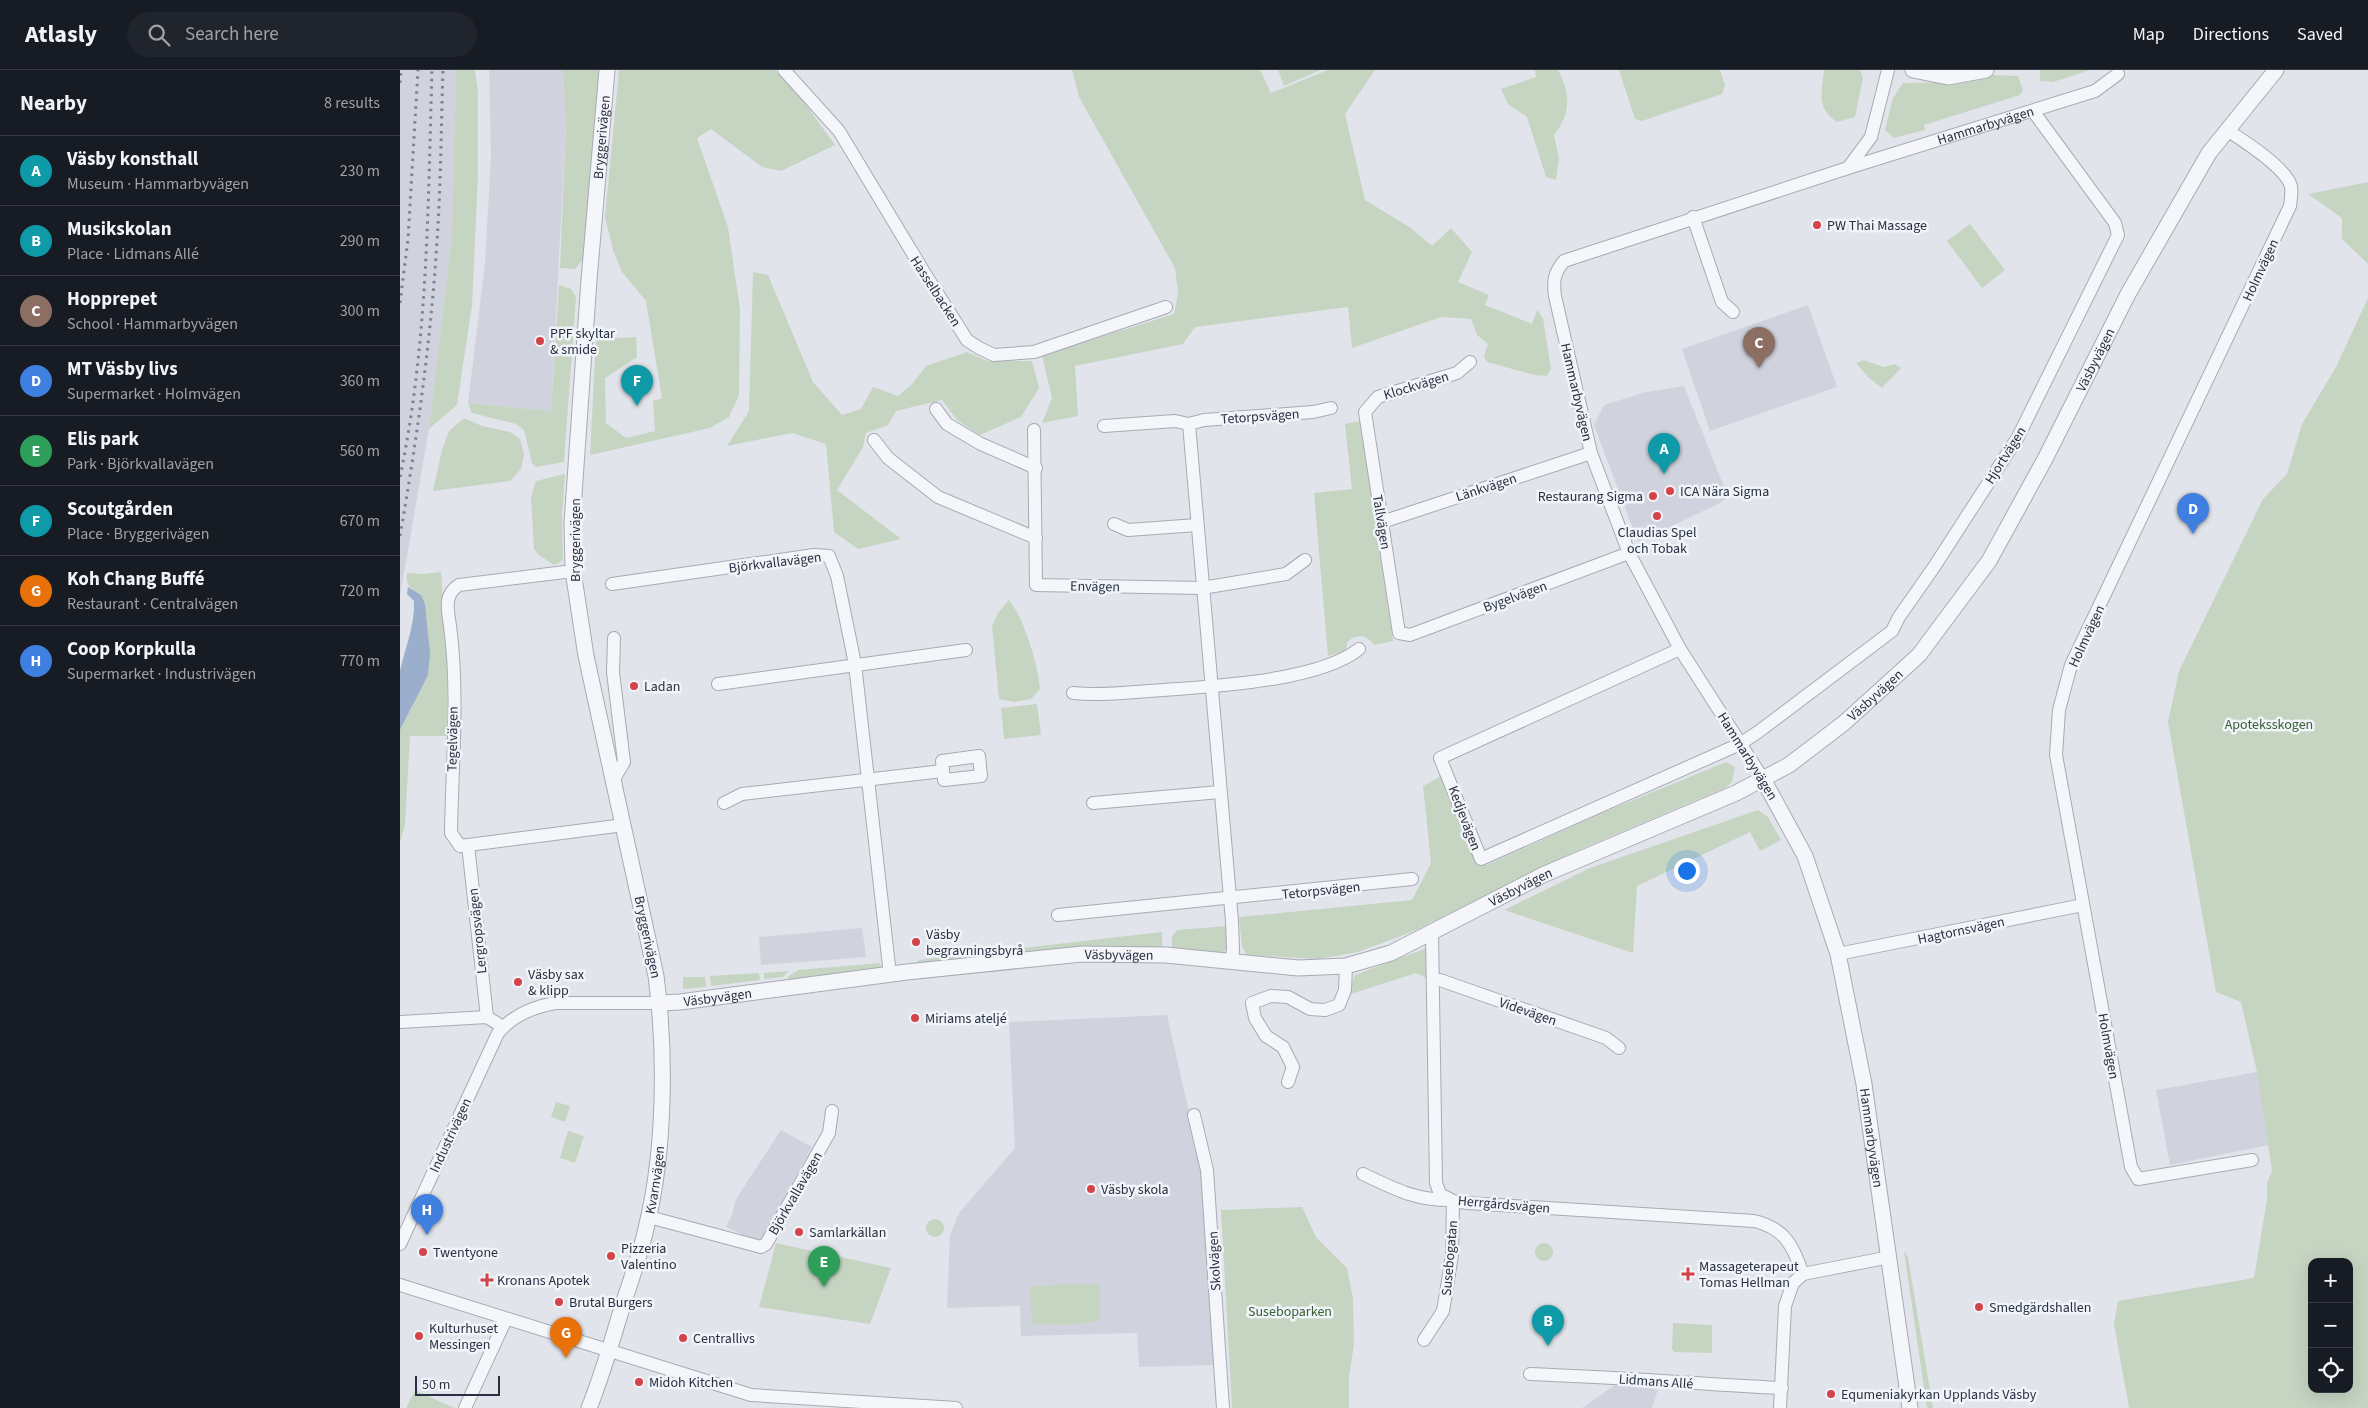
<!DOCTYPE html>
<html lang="en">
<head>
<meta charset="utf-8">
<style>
	body { margin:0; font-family:"Source Sans 3",sans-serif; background:#20242c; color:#f1f3f6 }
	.controls { position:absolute; right:15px; bottom:15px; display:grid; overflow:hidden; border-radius:10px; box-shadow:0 5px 20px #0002 }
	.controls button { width:45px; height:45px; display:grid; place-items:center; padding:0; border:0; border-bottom:1px solid #363941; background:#171b24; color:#f1f3f6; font:25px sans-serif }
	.scale { position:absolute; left:15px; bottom:12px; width:85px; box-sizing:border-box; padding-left:5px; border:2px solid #293043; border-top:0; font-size:14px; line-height:18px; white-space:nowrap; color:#293043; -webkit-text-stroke:4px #f1f4f8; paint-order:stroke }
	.you { position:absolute; left:1286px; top:800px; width:18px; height:18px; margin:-12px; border:4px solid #fff; border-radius:50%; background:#1a73e8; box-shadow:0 0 0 8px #1a73e833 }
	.badge { display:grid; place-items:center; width:32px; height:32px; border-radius:50%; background:#d4434a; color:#fff; font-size:16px; font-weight:700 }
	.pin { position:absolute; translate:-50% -41px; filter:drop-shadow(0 1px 2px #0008) }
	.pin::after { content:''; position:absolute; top:26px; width:18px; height:15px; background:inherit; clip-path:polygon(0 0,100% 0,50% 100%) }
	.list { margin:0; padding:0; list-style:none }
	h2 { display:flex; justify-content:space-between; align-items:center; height:65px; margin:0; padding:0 20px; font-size:21px }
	h2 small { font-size:16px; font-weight:400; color:#9ea1a6 }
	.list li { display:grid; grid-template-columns:32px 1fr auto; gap:15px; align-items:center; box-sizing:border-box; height:70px; padding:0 20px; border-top:1px solid #363941 }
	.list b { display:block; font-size:19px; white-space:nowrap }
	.list p { margin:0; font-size:16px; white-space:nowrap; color:#9ea1a6 }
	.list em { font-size:16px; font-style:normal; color:#9ea1a6 }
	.icon { flex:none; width:28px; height:28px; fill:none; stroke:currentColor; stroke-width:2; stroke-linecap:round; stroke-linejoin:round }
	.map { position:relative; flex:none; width:1968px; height:1338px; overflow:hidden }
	header { display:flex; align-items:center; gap:30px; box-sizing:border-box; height:70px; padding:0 25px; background:#171b24; border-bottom:1px solid #363941 }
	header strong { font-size:24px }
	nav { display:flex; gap:28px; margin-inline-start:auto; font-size:18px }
	.search { width:350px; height:45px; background:#20242c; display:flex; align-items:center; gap:12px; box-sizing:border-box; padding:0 18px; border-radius:28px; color:#9ea1a6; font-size:19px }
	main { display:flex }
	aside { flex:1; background:#171b24 }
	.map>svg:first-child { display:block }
	.built { fill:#d0d3dd }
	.green { fill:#c5d5c2; fill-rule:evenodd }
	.water { fill:#9baecc }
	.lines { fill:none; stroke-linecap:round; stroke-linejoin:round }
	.minor-casing { stroke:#a7aab5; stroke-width:14 }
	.tertiary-casing { stroke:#a7aab5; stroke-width:17 }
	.minor { stroke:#f5f6f9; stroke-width:12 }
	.tertiary { stroke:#f5f6f9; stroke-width:15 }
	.rail { stroke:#7a8295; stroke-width:3; stroke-dasharray:2.5 5; stroke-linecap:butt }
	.poi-dot { fill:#d4434a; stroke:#f1f4f8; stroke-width:2 }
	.labels { text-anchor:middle; stroke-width:5; stroke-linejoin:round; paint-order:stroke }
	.street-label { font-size:14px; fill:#293043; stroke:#f1f4f8 }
	.poi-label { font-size:14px; fill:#293043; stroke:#f1f4f8; text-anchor:start }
	.park-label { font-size:14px; fill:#396036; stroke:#f1f4f8 }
</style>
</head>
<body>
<header>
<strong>Atlasly</strong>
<div class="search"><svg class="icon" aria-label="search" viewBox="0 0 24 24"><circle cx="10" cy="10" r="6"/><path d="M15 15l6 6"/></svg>Search here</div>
<nav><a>Map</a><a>Directions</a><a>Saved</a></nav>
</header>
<main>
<aside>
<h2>Nearby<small>8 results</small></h2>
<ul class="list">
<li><span class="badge" style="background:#0f9aa8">A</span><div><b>Väsby konsthall</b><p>Museum · Hammarbyvägen</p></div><em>230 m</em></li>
<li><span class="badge" style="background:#0f9aa8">B</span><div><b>Musikskolan</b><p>Place · Lidmans Allé</p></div><em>290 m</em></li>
<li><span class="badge" style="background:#8d6e63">C</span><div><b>Hopprepet</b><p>School · Hammarbyvägen</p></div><em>300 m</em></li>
<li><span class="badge" style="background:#3f7fe0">D</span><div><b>MT Väsby livs</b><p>Supermarket · Holmvägen</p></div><em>360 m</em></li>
<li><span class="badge" style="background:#2e9e5b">E</span><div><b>Elis park</b><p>Park · Björkvallavägen</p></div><em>560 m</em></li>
<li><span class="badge" style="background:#0f9aa8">F</span><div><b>Scoutgården</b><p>Place · Bryggerivägen</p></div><em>670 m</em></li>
<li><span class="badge" style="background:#e8710a">G</span><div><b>Koh Chang Buffé</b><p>Restaurant · Centralvägen</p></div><em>720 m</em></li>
<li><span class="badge" style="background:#3f7fe0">H</span><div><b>Coop Korpkulla</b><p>Supermarket · Industrivägen</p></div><em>770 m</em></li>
</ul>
</aside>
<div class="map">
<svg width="1968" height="1338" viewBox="0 0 1968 1338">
	<rect width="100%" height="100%" fill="#e2e4eb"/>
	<g class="built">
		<polygon points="0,0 56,0 52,166 29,359 0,526"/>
		<polygon points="89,0 163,0 166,54 151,341 68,333 85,193 91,84"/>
		<polygon points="1408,235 1437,317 1310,361 1282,279"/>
		<polygon points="1284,316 1328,427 1318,434 1238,472 1194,355 1204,335 1246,322"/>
		<polygon points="462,858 466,887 361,895 359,867"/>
		<polygon points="767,945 801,1095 816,1295 739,1297 737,1263 621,1266 620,1236 547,1238 550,1165 559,1143 615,1078 609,952"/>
		<polygon points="1857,1002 1869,1075 1770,1095 1756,1020"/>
		<polygon points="381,1060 412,1077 359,1172 326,1157 332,1145 336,1129"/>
		<polygon points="1218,1313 1258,1319 1252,1338 1182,1338"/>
	</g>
	<g class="green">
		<polygon points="56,0 75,0 78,22 78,106 72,235 57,335 29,359 52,166"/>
		<polygon points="163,0 201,0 183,190 175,199 160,198 166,54"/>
		<polygon points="219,0 375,0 401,28 435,75 381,101 362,97 311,59 297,68 328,157 340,239 339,325 329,347 310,358 190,385 196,269 236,267 237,287 205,308 206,353 226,368 255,361 253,331 262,328 246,231 222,202 213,180 205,147"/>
		<polygon points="672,0 860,0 871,23 928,0 975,0 945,44 965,130 1011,158 1032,176 1051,158 1072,182 1058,212 1089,225 1085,235 1132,254 1137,240 1143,248 1151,299 1147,306 1134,305 1087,292 1084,286 1088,274 1077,265 1071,249 1041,247 952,278 948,237 795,257 783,274 675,296 678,346 642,353 652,328 642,285 774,244 778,224 775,198 679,27"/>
		<polygon points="878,0 921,0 884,16"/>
		<path d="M1135 0H1158C1171 24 1171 43 1154 65L1159 88 1156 110 1146 107 1127 47 1108 34 1101 19 1136 7Z"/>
		<polygon points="1219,0 1320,0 1325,15 1322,24 1242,51 1235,49"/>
		<path d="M1424 0H1460L1463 8 1455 47 1437 52C1416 38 1422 23 1424 0Z"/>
		<polygon points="1640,0 1690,0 1653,12 1640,11"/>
		<polygon points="1593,5 1618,6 1623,20 1620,25 1524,55 1525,60 1494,68 1485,60 1493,28 1503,13 1555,12"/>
		<polygon points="1968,112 1968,194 1942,169 1942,148 1908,124"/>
		<polygon points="1570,154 1605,200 1582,218 1547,171"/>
		<polygon points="353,202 368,205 413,312 442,345 461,339 473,317 498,326 512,314 526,296 567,282 587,291 632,291 639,318 621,347 580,365 557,350 542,330 496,341 488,355 466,363 463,377 437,420 501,469 458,479 434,462 426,374 392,363 327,376 349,341"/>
		<polygon points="159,215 171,219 176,227 164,392 136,397 132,393 124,360 116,354 72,343 68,333 151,341"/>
		<path d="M1968 228V1338H1729L1714 1254 1718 1231 1854 1208 1867 1129V1113L1872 1101 1857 1002 1841 932 1816 922 1768 652 1779 601 1863 429 1887 404 1902 354 1936 297ZM1912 1192H1949V1319H1912Z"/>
		<polygon points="1463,290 1484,297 1495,294 1501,298 1482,318 1469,308 1456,293"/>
		<polygon points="64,348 82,356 110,362 120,369 124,384 121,399 110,411 33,421 42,380 49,361"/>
		<path d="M960 351 993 571 974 575C966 564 957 563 947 572L946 581 928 586 914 423 952 419 945 354Z"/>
		<polygon points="165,404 162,446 163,490 154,495 139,485 134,479 131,427 136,411"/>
		<path d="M41 502 47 584V666H10L5 755 0 772V660L13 635 21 525C11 518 5 516 7 503L24 504Z"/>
		<path d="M609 530C624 548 638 595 640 619L631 629 614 632 599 629 592 556 598 543Z"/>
		<polygon points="637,634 641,665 604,669 601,638"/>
		<polygon points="1326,692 1335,697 1332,712 1325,718 1174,782 1014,861 958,882 918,889 847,885 842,877 839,847 1012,830 1031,793 1023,716 1043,705 1087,795 1197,745"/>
		<polygon points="1358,740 1368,747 1381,770 1360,781 1350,762 1237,816 1233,883 1104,840 1190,798"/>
		<polygon points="828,856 828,879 820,884 776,880 772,876 772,866 777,860"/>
		<polygon points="762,862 762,880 717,877 519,894 518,890"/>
		<polygon points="1027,878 1028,909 1016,903 948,925 955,905"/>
		<polygon points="480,893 481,897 478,899 389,913 388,907 398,900"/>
		<polygon points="389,901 383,907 364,909 364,903"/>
		<polygon points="359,903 360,910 311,916 310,906"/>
		<polygon points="283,907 305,907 306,917 283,919"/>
		<polygon points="156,1032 170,1036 165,1052 151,1047"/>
		<polygon points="168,1061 184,1066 175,1093 160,1088"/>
		<polygon points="902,1137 916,1167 947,1198 953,1229 954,1274 949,1306 949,1338 832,1338 821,1140"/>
		<circle cx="535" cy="1158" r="9"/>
		<circle cx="1144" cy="1182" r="9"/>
		<polygon points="376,1173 491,1198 470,1254 359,1237"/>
		<polygon points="1504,1181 1508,1187 1533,1338 1527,1338"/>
		<polygon points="665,1214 700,1214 700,1251 666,1255 632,1254 630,1217"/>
		<polygon points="1273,1253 1312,1255 1312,1283 1274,1282 1272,1279"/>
		<polygon points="15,1320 54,1338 6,1338"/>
	</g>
	<path class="water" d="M8 517 21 525 25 534 30 583 28 605 0 660C0 641 0 619 0 601 5 577 15 556 14 531L7 524Z"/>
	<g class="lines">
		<g class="minor-casing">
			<g id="minor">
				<polyline points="384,0 439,61 527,207 567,270 579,278 594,285 634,282 766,237"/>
				<path d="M1827 60C1844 71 1885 97 1891 116 1892 123 1891 129 1890 136L1671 595 1659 640 1656 685 1731 1097 1738 1109 1852 1090"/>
				<path id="s1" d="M1448 98 1695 21 1718 4"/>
				<polyline points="1293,147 1322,232 1333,242"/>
				<polyline points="1070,292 1057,303 978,327 965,342 999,563 1010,565 1229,483"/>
				<polyline points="536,339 547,354 581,374 636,398"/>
				<polyline points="704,356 775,351 789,354"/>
				<polyline points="634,360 636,515 802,518 886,504 905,490"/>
				<polyline points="474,370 488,388 538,427 636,468"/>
				<polyline points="982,452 1191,383"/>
				<polyline points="714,454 728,460 797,455"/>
				<path d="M173 501 59 515C43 525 48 540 50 556 59 623 52 695 51 763L60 776 224 755"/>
				<polyline points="212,514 414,485 429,486 437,506 455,594 490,905"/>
				<polyline points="214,568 213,602 224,692 214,709"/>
				<polyline points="1280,579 1040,688 1081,789 1340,674 1358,662 1492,561 1499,547 1534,497 1618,367 1718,165 1715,153 1633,41"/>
				<polyline points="318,614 566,580"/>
				<path d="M673 623C703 626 733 622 764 620 815 616 919 611 959 579"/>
				<polygon points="579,686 581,706 544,710 542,691"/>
				<path d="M1363 709 1280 579 1229 483 1191 383 1155 226C1153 211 1154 203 1164 191L1448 98 1471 67 1488 0"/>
				<polyline points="324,733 342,724 543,701"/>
				<polyline points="693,733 820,722"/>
				<polyline points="68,775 87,947"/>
				<polyline points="658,845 1012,809"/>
				<path d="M1032 863 1036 1113 1040 1124 1053 1131 1067 1133 1354 1151C1385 1158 1393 1176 1403 1204L1393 1213 1385 1236 1380 1338"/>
				<polyline points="1438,884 1683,835"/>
				<polyline points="832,891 833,878 832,851 789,354 804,350 913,342 931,338"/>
				<polyline points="1034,910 1040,910 1206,968 1219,978"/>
				<polyline points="0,952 87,947 103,957"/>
				<polyline points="888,1012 893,997 883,977 866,966 855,948 852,933 871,926 888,927 910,939 925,940 939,935 945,920 946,896"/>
				<polyline points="794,1045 807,1100 823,1338"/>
				<path d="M963 1104C995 1119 1014 1130 1050 1130"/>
				<polyline points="249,1147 361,1177 366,1174 429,1063 432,1041"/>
				<path d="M0 1174 98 963C112 946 133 937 155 933H260"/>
				<polyline points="1403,1204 1490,1187"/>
				<polyline points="0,1215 351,1325 556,1338"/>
				<polyline points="1024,1270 1043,1241 1045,1229 1052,1185 1053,1131"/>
				<path d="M1130 1304C1214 1307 1298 1314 1382 1318"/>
				<polyline points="65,1338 106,1249"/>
			</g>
		</g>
		<g class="tertiary-casing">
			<g id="tertiary">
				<polyline points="1513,0 1548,7 1586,0"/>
				<path id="s2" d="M1363 709 1405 786 1438 884 1464 1014 1510 1338"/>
				<path id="s3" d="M260 933 280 932 507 902 682 884 766 885 898 898 946 896 991 883 1145 804 1336 723 1389 695 1444 653 1519 585 1589 491 1645 389 1728 224 1809 83 1876 0"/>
				<path id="s4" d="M189 1338C202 1306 211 1274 221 1241 230 1212 241 1183 247 1154 265 1080 266 982 256 906L186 586 173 501 172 453 189 210 207 0"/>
			</g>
		</g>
		<use href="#minor" class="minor"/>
		<use href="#tertiary" class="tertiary"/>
		<g class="rail">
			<polyline points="0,13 1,0"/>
			<polyline points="0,233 8,169 18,0"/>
			<path d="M0 407C28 274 28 135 32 0"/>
			<path d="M0 466C17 368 31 270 37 171 41 114 41 57 43 0"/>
		</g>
	</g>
	<g class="poi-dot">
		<circle cx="1417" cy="155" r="5"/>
		<circle cx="140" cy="271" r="5"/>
		<circle cx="1270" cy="421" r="5"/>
		<circle cx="1253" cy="426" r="5"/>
		<circle cx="1257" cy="446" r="5"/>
		<circle cx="234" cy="616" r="5"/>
		<circle cx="516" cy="872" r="5"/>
		<circle cx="118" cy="912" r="5"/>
		<circle cx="515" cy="948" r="5"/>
		<circle cx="691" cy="1119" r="5"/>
		<circle cx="399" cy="1162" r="5"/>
		<circle cx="23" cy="1182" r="5"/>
		<circle cx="211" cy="1186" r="5"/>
		<path d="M1285.5 1196.5h5v5h5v5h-5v5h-5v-5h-5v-5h5z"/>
		<path d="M84.5 1202.5h5v5h5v5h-5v5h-5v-5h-5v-5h5z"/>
		<circle cx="159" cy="1232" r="5"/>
		<circle cx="1579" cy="1237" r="5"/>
		<circle cx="19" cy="1266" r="5"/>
		<circle cx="283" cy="1268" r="5"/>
		<circle cx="239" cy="1312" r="5"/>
		<circle cx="1431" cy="1324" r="5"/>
	</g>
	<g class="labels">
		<g class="street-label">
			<text dy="5" stroke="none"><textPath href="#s1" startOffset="144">Hammarbyvägen</textPath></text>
			<text dy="5" stroke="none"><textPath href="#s4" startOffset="1291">Bryggerivägen</textPath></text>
			<text transform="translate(1860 200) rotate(-65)" y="5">Holmvägen</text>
			<text transform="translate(536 221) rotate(57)" y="5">Hasselbacken</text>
			<text dy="5" stroke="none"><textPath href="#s3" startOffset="1692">Väsbyvägen</textPath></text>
			<text transform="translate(1016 315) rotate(-17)" y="5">Klockvägen</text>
			<text transform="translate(1177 322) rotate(77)" y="5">Hammarbyvägen</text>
			<text transform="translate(860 346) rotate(-4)" y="5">Tetorpsvägen</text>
			<text transform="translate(1605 385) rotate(-58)" y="5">Hjortvägen</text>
			<text transform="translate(1086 417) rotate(-18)" y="5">Länkvägen</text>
			<text transform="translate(982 452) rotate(81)" y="5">Tallvägen</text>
			<text transform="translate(175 470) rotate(-90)" y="5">Bryggerivägen</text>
			<text transform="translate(375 492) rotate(-7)" y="5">Björkvallavägen</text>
			<text transform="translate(695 516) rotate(1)" y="5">Envägen</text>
			<text transform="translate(1115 526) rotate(-20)" y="5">Bygelvägen</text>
			<text transform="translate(1686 566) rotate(-65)" y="5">Holmvägen</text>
			<text dy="5" stroke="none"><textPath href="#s3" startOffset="1288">Väsbyvägen</textPath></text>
			<text transform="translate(52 669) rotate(-89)" y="5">Tegelvägen</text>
			<text transform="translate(1348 686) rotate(58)" y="5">Hammarbyvägen</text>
			<text transform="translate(1065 748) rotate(69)" y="5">Kedjevägen</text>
			<text dy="5" stroke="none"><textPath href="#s3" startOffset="882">Väsbyvägen</textPath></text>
			<text transform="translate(921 820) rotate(-6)" y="5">Tetorpsvägen</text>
			<text transform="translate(1561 860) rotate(-12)" y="5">Hagtornsvägen</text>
			<text transform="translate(77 861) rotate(-96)" y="5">Lergropsvägen</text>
			<text transform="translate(248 867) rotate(78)" y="5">Bryggerivägen</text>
			<text dy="5" stroke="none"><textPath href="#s3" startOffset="462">Väsbyvägen</textPath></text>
			<text dy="5" stroke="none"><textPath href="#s3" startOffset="58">Väsbyvägen</textPath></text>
			<text transform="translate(1128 941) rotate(19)" y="5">Videvägen</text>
			<text transform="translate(1709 976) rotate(80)" y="5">Holmvägen</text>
			<text transform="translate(50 1065) rotate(-65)" y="5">Industrivägen</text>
			<text dy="5" stroke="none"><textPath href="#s2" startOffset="378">Hammarbyvägen</textPath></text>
			<text dy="5" stroke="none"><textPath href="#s4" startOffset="238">Kvarnvägen</textPath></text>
			<text transform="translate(395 1123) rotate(-60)" y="5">Björkvallavägen</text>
			<text transform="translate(1104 1134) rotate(5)" y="5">Herrgårdsvägen</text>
			<text transform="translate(1049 1188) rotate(-85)" y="5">Susebogatan</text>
			<text transform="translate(814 1191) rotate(-93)" y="5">Skolvägen</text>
			<text transform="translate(1256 1311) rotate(4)" y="5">Lidmans Allé</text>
		</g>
		<g class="poi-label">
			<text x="1427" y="160">PW Thai Massage</text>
			<text x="150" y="268">PPF skyltar<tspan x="150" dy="16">&amp; smide</tspan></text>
			<text x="1280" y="426">ICA Nära Sigma</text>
			<text x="1243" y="431" text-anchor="end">Restaurang Sigma</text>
			<text x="1257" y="467" text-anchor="middle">Claudias Spel<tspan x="1257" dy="16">och Tobak</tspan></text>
			<text x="244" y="621">Ladan</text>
			<text x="526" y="869">Väsby<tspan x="526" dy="16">begravningsbyrå</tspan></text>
			<text x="128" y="909">Väsby sax<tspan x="128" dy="16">&amp; klipp</tspan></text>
			<text x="525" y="953">Miriams ateljé</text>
			<text x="701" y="1124">Väsby skola</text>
			<text x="409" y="1167">Samlarkällan</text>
			<text x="221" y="1183">Pizzeria<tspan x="221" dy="16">Valentino</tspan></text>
			<text x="33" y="1187">Twentyone</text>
			<text x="1299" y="1201">Massageterapeut<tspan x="1299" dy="16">Tomas Hellman</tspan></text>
			<text x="97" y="1215">Kronans Apotek</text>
			<text x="169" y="1237">Brutal Burgers</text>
			<text x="1589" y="1242">Smedgärdshallen</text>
			<text x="29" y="1263">Kulturhuset<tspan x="29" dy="16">Messingen</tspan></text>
			<text x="293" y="1273">Centrallivs</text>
			<text x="249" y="1317">Midoh Kitchen</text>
			<text x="1441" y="1329">Equmeniakyrkan Upplands Väsby</text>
		</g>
		<g class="park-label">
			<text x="1869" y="659">Apoteksskogen</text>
			<text x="890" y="1246">Suseboparken</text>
		</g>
	</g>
</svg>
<div class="controls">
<button>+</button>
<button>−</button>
<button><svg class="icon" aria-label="locate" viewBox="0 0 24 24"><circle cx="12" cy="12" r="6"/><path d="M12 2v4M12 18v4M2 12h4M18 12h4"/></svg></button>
</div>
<div class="scale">50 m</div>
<div class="you"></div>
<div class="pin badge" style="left:1264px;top:404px;background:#0f9aa8">A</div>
<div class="pin badge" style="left:1148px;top:1276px;background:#0f9aa8">B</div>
<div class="pin badge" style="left:1359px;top:298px;background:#8d6e63">C</div>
<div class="pin badge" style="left:1793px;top:464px;background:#3f7fe0">D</div>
<div class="pin badge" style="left:424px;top:1217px;background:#2e9e5b">E</div>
<div class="pin badge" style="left:237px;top:336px;background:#0f9aa8">F</div>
<div class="pin badge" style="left:166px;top:1288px;background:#e8710a">G</div>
<div class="pin badge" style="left:27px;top:1165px;background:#3f7fe0">H</div>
</div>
</main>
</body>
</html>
